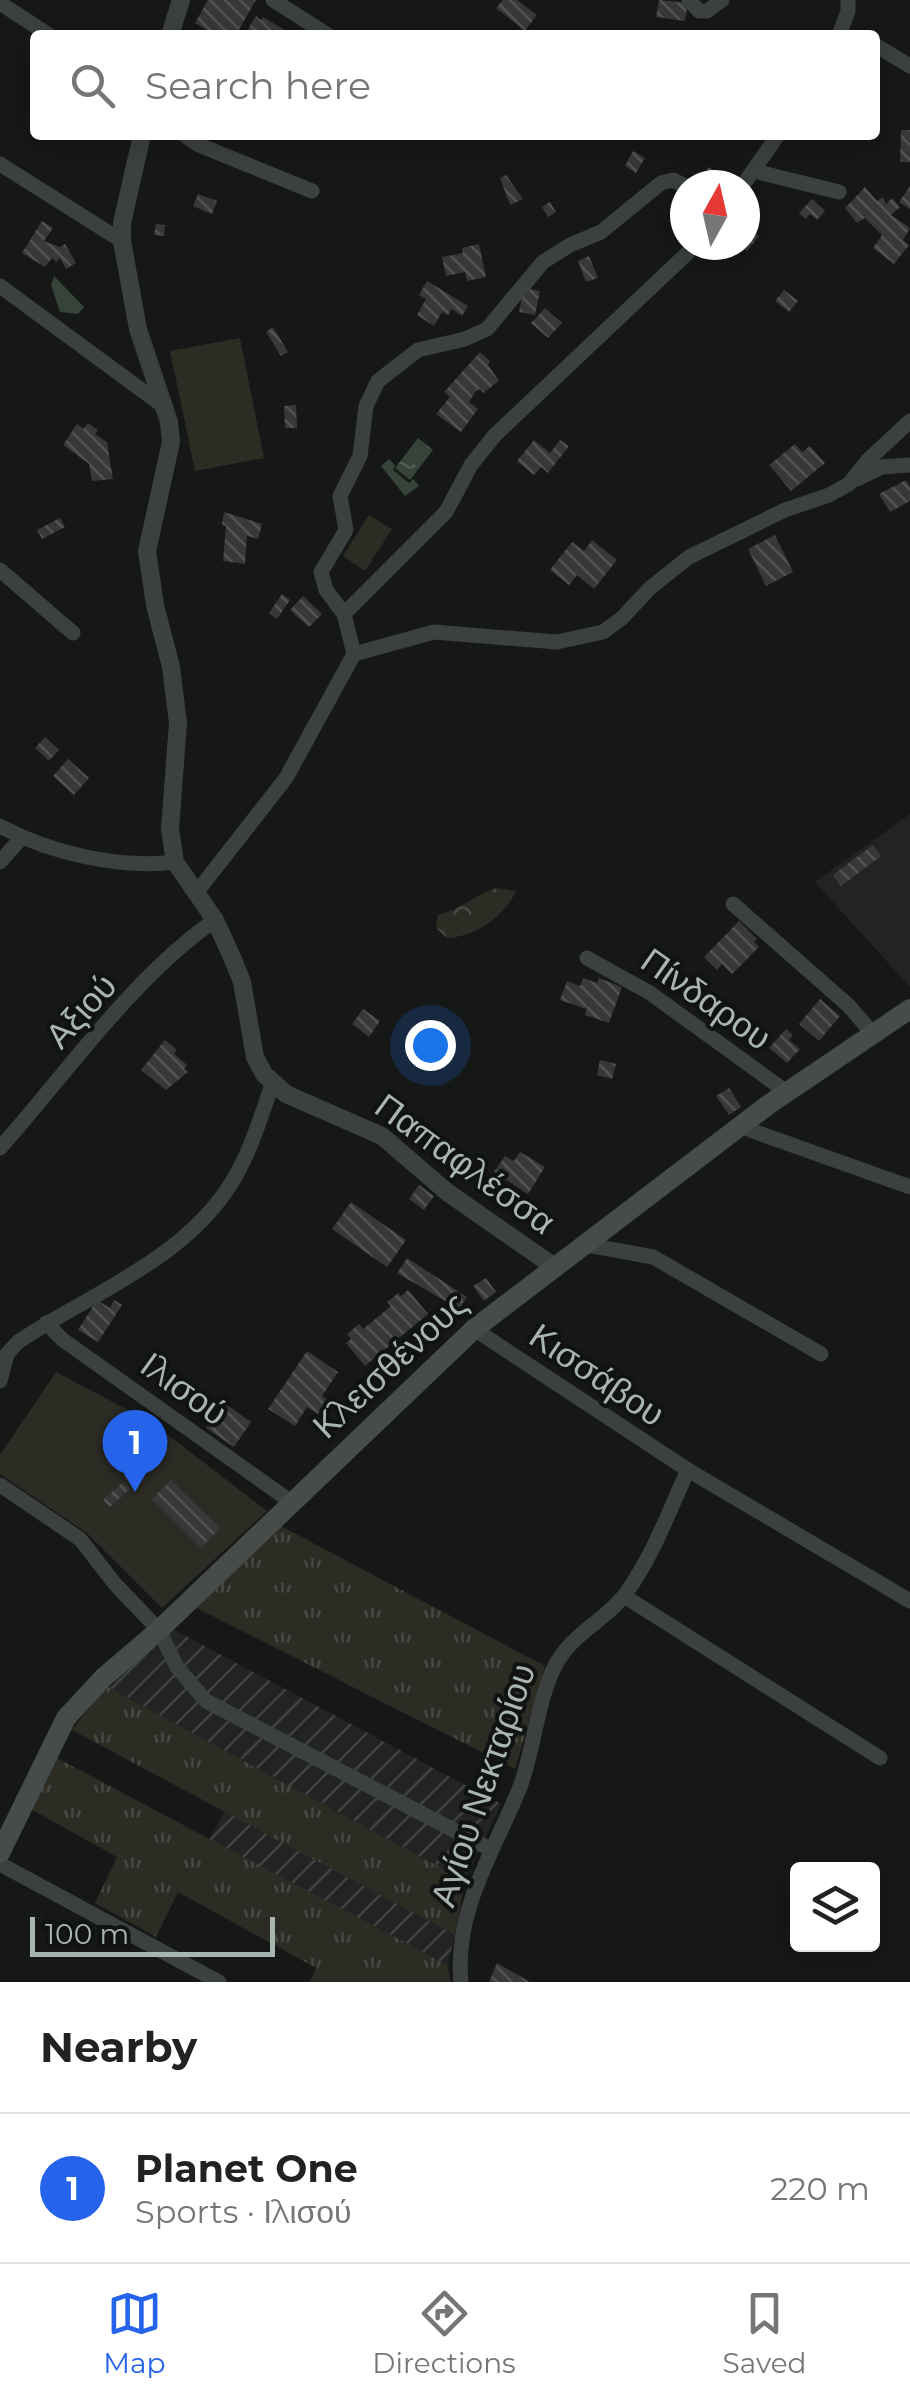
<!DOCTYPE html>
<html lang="en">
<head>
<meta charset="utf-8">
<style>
	body { margin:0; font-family:Montserrat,sans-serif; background:#f6f6f6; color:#222 }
	.controls { position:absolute; right:30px; bottom:30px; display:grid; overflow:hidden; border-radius:10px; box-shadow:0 5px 25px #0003 }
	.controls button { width:90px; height:90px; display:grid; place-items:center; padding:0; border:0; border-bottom:2px solid #e0e0e0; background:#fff; color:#222; font:50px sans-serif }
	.compass { position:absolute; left:670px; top:170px; width:90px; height:90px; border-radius:50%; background:#fff; box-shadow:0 5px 25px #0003; rotate:8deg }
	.scale { position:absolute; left:30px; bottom:25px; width:245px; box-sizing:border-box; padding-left:10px; border:5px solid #a9b6b0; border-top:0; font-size:28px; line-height:35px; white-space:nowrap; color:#a9b6b0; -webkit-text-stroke:8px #111212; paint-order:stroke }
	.you { position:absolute; left:430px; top:1045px; width:35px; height:35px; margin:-25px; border:8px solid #fff; border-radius:50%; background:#1a73e8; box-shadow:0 0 0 15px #1a73e833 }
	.badge { display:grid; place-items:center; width:65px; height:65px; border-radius:50%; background:#2563eb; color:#fff; font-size:32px; font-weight:700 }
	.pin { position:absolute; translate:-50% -82px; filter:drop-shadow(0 2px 5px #0008) }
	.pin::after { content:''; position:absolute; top:52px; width:35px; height:30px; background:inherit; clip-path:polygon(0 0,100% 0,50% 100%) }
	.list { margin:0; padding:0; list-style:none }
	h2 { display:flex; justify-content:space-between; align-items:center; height:130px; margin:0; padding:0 40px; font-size:42px }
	h2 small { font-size:32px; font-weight:400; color:#767676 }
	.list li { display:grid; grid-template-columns:65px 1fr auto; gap:30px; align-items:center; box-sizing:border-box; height:150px; padding:0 40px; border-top:2px solid #e0e0e0 }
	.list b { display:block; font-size:38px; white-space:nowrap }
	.list p { margin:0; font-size:32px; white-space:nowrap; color:#767676 }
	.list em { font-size:32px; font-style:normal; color:#767676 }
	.icon { flex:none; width:55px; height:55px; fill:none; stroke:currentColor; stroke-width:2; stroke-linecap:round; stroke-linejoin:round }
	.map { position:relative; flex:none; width:910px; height:1982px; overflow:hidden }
	.search { position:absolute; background:#fff; box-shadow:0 5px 25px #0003; left:30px; right:30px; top:30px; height:110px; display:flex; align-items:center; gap:25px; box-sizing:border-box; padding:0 35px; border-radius:10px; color:#767676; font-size:38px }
	.sheet { height:280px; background:#fff }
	nav { display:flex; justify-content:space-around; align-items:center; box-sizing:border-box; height:140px; border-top:2px solid #e0e0e0; background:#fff; font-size:28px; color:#767676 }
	nav a { display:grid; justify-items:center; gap:5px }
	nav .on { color:#2563eb }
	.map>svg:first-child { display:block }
	.built { fill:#222424 }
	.industrial { fill:url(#industrial-furrows) }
	.grass { fill:url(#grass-tufts) }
	.forest { fill:url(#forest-crowns) }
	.park { fill:#2c2c25 }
	.water { fill:url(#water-ripples) }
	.building { fill:url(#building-back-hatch) }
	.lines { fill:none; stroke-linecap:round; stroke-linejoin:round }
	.minor { stroke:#3c4140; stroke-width:15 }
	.tertiary { stroke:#3c4140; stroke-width:18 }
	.secondary { stroke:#464c49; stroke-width:20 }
	.labels { text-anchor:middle; stroke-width:8; stroke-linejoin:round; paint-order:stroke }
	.street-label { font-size:35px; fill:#a9b6b0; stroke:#111212 }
</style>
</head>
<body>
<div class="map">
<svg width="910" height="1982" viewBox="0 0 910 1982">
	<defs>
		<pattern id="industrial-furrows" width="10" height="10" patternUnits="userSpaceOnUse" patternTransform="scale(2.5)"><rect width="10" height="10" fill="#222424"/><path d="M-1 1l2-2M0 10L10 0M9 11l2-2" fill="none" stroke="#3f4241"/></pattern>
		<pattern id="grass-tufts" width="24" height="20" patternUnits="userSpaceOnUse" patternTransform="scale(2.5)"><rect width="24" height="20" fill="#2c2c25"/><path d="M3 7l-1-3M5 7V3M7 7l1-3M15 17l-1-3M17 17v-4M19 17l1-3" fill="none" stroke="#484842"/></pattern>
		<pattern id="forest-crowns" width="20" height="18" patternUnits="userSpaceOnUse" patternTransform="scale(2.5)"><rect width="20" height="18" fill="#2c2c25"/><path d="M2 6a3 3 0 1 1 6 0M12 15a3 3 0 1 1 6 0" fill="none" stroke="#484842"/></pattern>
		<pattern id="water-ripples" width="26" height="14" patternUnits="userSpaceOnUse" patternTransform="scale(2.5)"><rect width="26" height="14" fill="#354339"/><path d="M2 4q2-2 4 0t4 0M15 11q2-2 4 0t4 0" fill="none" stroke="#4f5c53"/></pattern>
		<pattern id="building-back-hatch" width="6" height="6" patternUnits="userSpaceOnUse" patternTransform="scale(2.5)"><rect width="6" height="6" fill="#363938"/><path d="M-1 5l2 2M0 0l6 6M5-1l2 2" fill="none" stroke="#505352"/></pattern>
	</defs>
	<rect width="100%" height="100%" fill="#161717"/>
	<polygon class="built" points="910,814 910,987 815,882"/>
	<g class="industrial">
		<polygon points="169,1627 501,1804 465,1881 106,1686"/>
		<polygon points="225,1810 455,1935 448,1965 209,1840"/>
	</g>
	<g class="grass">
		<polygon points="279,1525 545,1666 515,1769 193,1606"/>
		<polygon points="106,1686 465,1881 455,1935 72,1730"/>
		<polygon points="55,1757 448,1965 450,1982 310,1982 316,1968 178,1892 156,1937 95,1903 117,1857 29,1808"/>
	</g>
	<path class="forest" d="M496 888 516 891C505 916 475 937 447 938L436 928 438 915C460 910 474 895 496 888Z"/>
	<g class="park">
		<polygon points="240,338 264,458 195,471 170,351"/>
		<polygon points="369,515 392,529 365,571 343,556"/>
		<polygon points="56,1372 151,1422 267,1511 162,1608 87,1533 0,1474 0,1455"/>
	</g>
	<g class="water">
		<polygon points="54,276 84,307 78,314 60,312 51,285"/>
		<polygon points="418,438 433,450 410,480 395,468"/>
		<polygon points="389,459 395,465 393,470 409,483 413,479 419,486 405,496 381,466"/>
	</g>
	<g class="building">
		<polygon points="208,0 256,0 236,35 215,35 195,23"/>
		<polygon points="503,0 517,0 537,15 525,31 496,8"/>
		<polygon points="659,0 688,3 685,21 656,17"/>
		<polygon points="256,16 261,20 263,17 286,31 284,35 254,35 248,29"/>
		<polygon points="901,130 910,130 910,162 900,162"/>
		<polygon points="633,151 645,158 636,173 625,166"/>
		<polygon points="709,167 725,179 720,185 703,175"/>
		<polygon points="506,175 523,199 510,205 500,178"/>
		<polygon points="910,186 910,209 899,202"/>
		<polygon points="865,187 877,201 883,197 886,204 892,198 900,207 891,215 910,228 903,240 909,245 894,264 873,248 882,235 865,218 857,223 845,208"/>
		<polygon points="198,194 217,201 212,214 193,206"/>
		<polygon points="812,199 825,211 817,220 810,214 806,219 799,213"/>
		<polygon points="550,202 556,212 548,217 542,207"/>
		<polygon points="42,221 53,228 44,241 60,247 65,244 76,263 66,269 60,258 56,262 52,258 45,267 22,253"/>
		<polygon points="156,224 165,225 164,236 154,235"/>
		<polygon points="748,227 759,236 747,251 740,245 745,245"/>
		<polygon points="479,244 486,277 467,281 465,272 446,276 442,257 463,253 462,248"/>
		<polygon points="589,256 598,278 586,282 578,261"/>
		<polygon points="427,281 468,306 462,316 452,309 448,315 442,312 434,326 417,315 426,299 419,295"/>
		<polygon points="524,288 540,291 535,315 519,312"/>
		<polygon points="784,290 798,301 789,312 775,301"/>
		<polygon points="545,308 562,323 548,338 531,323"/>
		<polygon points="273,327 288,352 281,356 266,332"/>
		<polygon points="480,352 490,361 488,365 499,381 483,393 480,389 475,392 469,402 478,409 461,432 436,414 450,397 444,392"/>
		<polygon points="296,405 297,428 285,428 284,406"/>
		<polygon points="88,423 98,430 95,434 107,442 113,479 92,481 89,464 63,445 77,424 83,429"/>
		<polygon points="534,440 550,453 560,440 569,446 548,473 541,467 534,475 517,461"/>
		<polygon points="795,444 802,452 810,446 825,463 791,491 769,465"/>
		<polygon points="906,480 910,487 910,501 890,512 879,494"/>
		<polygon points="224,512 262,524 258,539 247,536 245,564 223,561 226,526 222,525"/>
		<polygon points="60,518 65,527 42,539 37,530"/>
		<polygon points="775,535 793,572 766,586 748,549"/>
		<polygon points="592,540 617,560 594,589 577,575 569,585 550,570 572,542 584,551"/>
		<polygon points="282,594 290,600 277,619 269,613"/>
		<polygon points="303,596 322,614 309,627 290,610"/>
		<polygon points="45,737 59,750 49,761 35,748"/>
		<polygon points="68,759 89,778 74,795 53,776"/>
		<polygon points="873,845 881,856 841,886 833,875"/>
		<polygon points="739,921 757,939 754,942 759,947 732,974 722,964 717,970 704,957"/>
		<polygon points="583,978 597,983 599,978 622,987 609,1023 585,1015 590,995 586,1009 560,1000 567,981 580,986"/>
		<polygon points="820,999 840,1016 819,1041 799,1024"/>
		<polygon points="363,1009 380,1021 369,1037 352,1024"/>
		<polygon points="786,1029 793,1035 789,1040 800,1049 787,1063 769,1048"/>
		<polygon points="165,1040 177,1050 174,1054 187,1065 184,1069 188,1072 166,1090 141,1070"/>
		<polygon points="600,1060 616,1064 612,1079 597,1075"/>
		<polygon points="729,1088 741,1107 729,1115 716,1096"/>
		<polygon points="520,1152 545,1167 528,1194 494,1172 505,1156 514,1161"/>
		<polygon points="419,1185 434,1196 424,1210 409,1199"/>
		<polygon points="351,1202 406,1240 387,1267 332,1229"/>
		<polygon points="407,1258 467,1297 459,1309 397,1273"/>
		<polygon points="486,1278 496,1292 484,1301 473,1286"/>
		<polygon points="408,1290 428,1314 365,1366 346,1343 351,1339 347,1334 359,1324 363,1329 391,1306 387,1302 398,1293 401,1296"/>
		<polygon points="97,1300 110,1308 114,1300 122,1305 98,1342 78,1330"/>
		<polygon points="307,1351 338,1372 322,1396 328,1400 318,1414 307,1407 295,1426 268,1409"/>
		<polygon points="224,1403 251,1422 234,1447 206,1428"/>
		<polygon points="151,1422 166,1433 153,1453 137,1442"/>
		<polygon points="145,1456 152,1464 130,1484 123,1476"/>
		<polygon points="171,1480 220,1528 201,1548 152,1499"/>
		<polygon points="123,1482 130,1489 110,1507 103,1500"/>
		<polygon points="497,1963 530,1982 489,1982"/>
	</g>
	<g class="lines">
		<g class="minor">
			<polyline points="273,0 328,35"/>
			<polyline points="689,0 699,11 707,11 722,0"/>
			<polyline points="0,3 49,35"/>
			<polyline points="839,35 848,11 848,0"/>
			<polyline points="875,45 910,66"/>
			<polyline points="184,135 199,145 312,191"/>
			<polyline points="0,164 122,241"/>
			<polyline points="754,171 839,192"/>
			<polyline points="743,185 778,135"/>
			<polyline points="0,286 166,408"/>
			<polyline points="857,479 882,467 910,465"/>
			<polyline points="0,570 73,633"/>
			<polyline points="344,614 326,590 321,572 346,530 340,496 360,456 366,406 378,381 418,350 465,339 487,329 543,262 570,245 601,232 661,183 673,180 685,186"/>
			<polyline points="354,654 434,632 557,642 603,632 622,618 650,588 689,557 785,510 829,495 849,484 867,461 910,421"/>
			<path d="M0 826C50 853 119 869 175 862"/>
			<polyline points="0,862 22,837"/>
			<polyline points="196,893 286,778 354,654 344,614 446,512 471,465 495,435 696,245"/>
			<polyline points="733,904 849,1006 873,1034"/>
			<polyline points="587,958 650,993 788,1093"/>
			<polyline points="739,1126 910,1187"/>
			<path d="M0 1148C67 1073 132 978 215 920"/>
			<polyline points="582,1244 653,1257 821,1354"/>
			<polyline points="46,1323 63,1340 290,1501"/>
			<polyline points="474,1329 688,1470 910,1601"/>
			<path d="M0 1381 7 1354 18 1342C91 1293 184 1260 232 1182 251 1151 261 1116 273 1082"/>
			<polyline points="0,1485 80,1539 115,1584 159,1630 177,1667 206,1701 490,1849"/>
			<polyline points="624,1596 880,1758"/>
			<polyline points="0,1864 219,1982"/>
			<path d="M461 1982C454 1909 494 1852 520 1787 534 1751 539 1686 561 1656 578 1631 609 1617 626 1593 653 1556 669 1511 688 1470"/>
		</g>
		<g class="tertiary">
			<polyline points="170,35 181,0"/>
			<polyline points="142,135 122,223 122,241 138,329 169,422 171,442 147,551 155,605 171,667 178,723 170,829 175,862 215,920 232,957 242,982 255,1057 264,1074 286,1094 382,1136 447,1192 553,1266"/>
		</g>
		<polyline class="secondary" points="0,1853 66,1718 104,1677 159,1630 474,1329 768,1105 910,1009"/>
	</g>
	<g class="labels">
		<g class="street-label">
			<text transform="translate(706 999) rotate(35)" y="12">Πίνδαρου</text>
			<text transform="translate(81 1011) rotate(-48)" y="12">Αξιού</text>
			<text transform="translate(465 1164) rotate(36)" y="12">Παπαφλέσσα</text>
			<text transform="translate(390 1365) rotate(-43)" y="12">Κλεισθένους</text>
			<text transform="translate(597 1375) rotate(34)" y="12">Κισσάβου</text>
			<text transform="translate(184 1389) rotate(36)" y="12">Ιλισού</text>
			<text transform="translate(483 1785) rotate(-71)" y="12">Αγίου Νεκταρίου</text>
		</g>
	</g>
</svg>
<div class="controls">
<button><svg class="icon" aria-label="layers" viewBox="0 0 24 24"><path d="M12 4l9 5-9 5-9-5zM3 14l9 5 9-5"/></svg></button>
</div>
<svg class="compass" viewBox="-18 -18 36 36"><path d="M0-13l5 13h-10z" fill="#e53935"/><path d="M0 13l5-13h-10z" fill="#767676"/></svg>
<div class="scale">100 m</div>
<div class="you"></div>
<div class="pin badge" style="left:135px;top:1492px">1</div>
<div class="search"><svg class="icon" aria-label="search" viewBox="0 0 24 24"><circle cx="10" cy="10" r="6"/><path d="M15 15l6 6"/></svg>Search here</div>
</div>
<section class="sheet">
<h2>Nearby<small></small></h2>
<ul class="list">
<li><span class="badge">1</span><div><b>Planet One</b><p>Sports · Ιλισού</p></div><em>220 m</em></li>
</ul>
</section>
<nav>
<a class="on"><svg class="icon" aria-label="map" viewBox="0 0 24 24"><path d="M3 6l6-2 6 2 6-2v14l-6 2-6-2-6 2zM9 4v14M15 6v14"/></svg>Map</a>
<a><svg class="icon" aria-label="directions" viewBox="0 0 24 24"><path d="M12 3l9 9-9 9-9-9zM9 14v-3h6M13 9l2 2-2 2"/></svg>Directions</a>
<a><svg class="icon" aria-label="saved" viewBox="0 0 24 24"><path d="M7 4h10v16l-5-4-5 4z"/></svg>Saved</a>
</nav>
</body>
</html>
